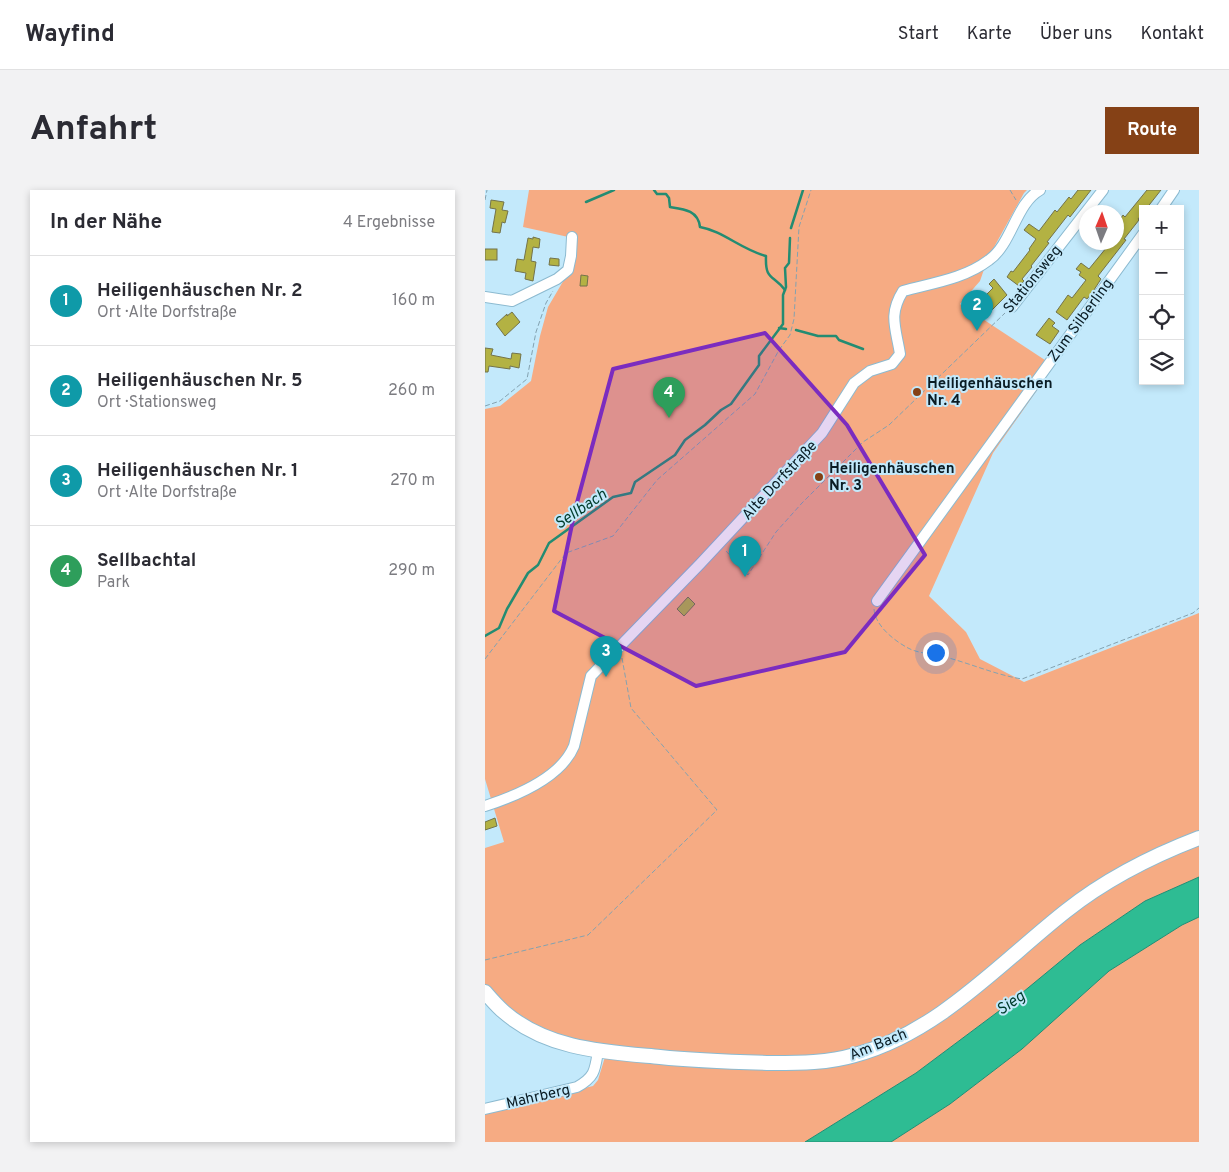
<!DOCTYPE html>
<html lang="de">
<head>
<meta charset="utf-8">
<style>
	body { margin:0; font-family:Overpass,sans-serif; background:#f2f2f3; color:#2b2b33 }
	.controls { position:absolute; right:15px; top:15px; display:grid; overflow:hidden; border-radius:0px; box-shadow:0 2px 8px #0003 }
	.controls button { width:45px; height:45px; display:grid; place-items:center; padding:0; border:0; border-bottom:1px solid #e1e1e2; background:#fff; color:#2b2b33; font:25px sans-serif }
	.compass { position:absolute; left:594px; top:15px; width:45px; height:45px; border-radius:50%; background:#fff; box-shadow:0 2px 8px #0003; rotate:2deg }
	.you { position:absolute; left:450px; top:462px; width:18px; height:18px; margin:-12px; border:4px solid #fff; border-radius:50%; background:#1a73e8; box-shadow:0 0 0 8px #1a73e833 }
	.badge { display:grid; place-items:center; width:32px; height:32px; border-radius:50%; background:#854116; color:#fff; font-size:16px; font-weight:700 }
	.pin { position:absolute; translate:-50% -41px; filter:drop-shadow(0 1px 2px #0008) }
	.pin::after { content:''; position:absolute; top:26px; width:18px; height:15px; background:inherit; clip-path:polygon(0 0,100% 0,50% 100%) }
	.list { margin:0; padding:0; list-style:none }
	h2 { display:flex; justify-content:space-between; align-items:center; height:65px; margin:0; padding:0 20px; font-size:21px }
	h2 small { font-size:16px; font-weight:400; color:#7c7c81 }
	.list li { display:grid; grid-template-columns:32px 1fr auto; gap:15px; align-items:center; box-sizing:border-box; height:90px; padding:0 20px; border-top:1px solid #e1e1e2 }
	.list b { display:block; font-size:19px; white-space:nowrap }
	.list p { margin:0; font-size:16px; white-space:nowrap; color:#7c7c81 }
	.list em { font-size:16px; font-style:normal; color:#7c7c81 }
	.icon { flex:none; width:28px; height:28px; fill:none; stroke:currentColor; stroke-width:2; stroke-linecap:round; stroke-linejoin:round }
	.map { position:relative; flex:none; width:714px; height:952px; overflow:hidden; border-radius:0px }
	header { display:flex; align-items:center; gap:30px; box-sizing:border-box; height:70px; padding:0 25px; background:#fff; border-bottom:1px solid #e1e1e2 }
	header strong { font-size:24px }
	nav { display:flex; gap:28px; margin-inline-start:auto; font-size:18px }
	.intro { display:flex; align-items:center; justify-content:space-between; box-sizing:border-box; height:120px; padding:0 30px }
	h1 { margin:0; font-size:35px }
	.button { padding:12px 22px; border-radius:0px; background:#854116; color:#fff; font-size:18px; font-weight:700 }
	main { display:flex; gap:30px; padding:0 30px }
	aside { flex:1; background:#fff; border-radius:0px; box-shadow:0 2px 8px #0003 }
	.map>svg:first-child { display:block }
	.green { fill:#f6ab83 }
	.water { fill:#2ebc93; stroke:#238c72 }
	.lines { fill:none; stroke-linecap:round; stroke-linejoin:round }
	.stream { stroke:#238c72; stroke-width:2.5 }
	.building { fill:#b3b243; stroke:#73734b }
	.street-casing { stroke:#8cbad0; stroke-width:12 }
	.secondary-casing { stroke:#8cbad0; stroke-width:16 }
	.path { stroke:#83a2b0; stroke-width:1; stroke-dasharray:5 2.5; stroke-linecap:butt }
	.street { stroke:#fff; stroke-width:10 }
	.secondary { stroke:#fff; stroke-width:14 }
	.marked { fill:#7b2cbf; fill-opacity:0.2; stroke:#7b2cbf; stroke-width:4; stroke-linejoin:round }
	.poi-dot { fill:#854116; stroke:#c3e9fb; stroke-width:2 }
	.labels { text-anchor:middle; stroke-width:4; stroke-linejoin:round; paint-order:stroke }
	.street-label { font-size:15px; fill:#0a1c24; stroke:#c3e9fb }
	.poi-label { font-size:15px; font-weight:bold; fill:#0a1c24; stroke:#c3e9fb; text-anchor:start }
	.water-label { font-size:16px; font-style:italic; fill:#003c2c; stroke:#c3e9fb }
</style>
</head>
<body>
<header>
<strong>Wayfind</strong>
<nav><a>Start</a><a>Karte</a><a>Über uns</a><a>Kontakt</a></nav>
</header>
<div class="intro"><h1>Anfahrt</h1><a class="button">Route</a></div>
<main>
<aside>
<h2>In der Nähe<small>4 Ergebnisse</small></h2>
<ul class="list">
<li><span class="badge" style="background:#0f9aa8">1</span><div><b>Heiligenhäuschen Nr. 2</b><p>Ort · Alte Dorfstraße</p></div><em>160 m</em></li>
<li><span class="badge" style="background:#0f9aa8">2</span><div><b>Heiligenhäuschen Nr. 5</b><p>Ort · Stationsweg</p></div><em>260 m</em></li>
<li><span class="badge" style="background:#0f9aa8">3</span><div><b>Heiligenhäuschen Nr. 1</b><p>Ort · Alte Dorfstraße</p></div><em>270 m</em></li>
<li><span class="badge" style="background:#2e9e5b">4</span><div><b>Sellbachtal</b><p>Park</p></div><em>290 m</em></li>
</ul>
</aside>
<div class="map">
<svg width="714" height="952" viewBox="0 0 714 952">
	<rect width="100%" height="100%" fill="#c3e9fb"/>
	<g class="green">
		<polygon points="44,0 542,0 539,3 508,59 505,62 495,91 475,114 569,176 508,263 444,406 481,442 495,469 539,492 714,423 714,687 660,711 595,755 526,812 431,883 320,952 0,952 0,922 108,896 113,890 123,857 79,849 39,831 3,799 0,795 0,658 19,652 0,589 0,219 15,216 46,191 55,146 63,117 83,83 88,48 38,37"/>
		<polygon points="714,727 714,952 406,952 465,914 537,859 624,781 697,735"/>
	</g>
	<polygon class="water" points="714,687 714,727 697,735 624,781 537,859 465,914 406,952 320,952 431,883 526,812 595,755 660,711"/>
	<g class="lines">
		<g class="stream">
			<path d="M169 0 172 4H181L184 8 185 17C198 19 213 20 215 37 238 41 257 60 281 66 280 91 288 84 300 100"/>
			<polyline points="101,12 129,0"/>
			<polyline points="306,38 318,0"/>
			<polyline points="294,138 301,139"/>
			<polyline points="311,140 333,146 351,146 354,150 378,159"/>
			<polyline points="0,446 14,438 22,419 43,383 53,375 64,353 128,307 146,303 150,292 190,265 200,250 220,235 236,220 246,214 274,175 274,166 298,134 298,105 301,97 300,78 304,73 305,48"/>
		</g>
	</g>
	<g class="building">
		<polygon points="593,0 606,0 585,27 583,25 562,52 564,53 546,76 547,77 537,89 539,91 534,96 522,87 526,81 528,82 545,60 544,59 551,49 539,40 544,34 554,41 570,20 572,22 584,7 586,9"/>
		<polygon points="662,0 676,0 661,19 658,19 658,23 653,29 654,30 639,49 641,50 613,86 616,89 607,103 602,109 599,107 582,130 571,122 583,105 587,108 601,90 594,85 596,82 591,79 596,73 604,79 626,52 632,52 632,34 638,25 640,27"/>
		<polygon points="6,10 19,12 17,20 23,21 20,33 17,32 15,43 7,42 11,19 5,18"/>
		<polygon points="48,47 55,49 54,58 48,57 46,71 51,72 48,91 40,89 41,83 30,81 32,69 39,70 43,48 48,49"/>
		<rect x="0" y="59" width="12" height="11"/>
		<polygon points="65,68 74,69 74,76 64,75"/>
		<polygon points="96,85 103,86 102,96 95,96"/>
		<polygon points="509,89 522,105 505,122 495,111 508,98 504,94"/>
		<polygon points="27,122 35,132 20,146 11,134 22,124 22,126"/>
		<polygon points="564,128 570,133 567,136 574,141 565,154 551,145"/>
		<polygon points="0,158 8,159 6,165 26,169 27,163 36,164 34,178 25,176 25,179 4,176 3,182 0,182"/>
		<polygon points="203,407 210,414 199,426 192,419"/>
		<polygon points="10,628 12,636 0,640 0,632"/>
	</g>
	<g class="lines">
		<g class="street-casing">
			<g id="street">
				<polyline points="676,19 689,0"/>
				<polyline points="0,107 27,111 72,89 83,80 86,66 87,47"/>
				<polyline points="527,117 618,0"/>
				<polyline points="392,411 658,44"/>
				<path d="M0 616C31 606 76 588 89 556L106 486 215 374 337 243 369 193 385 181 407 174 415 164C411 138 403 125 418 101 447 93 479 89 504 70 527 54 531 13 555 0"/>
				<path d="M0 919 92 897C110 887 110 880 113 861"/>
			</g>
		</g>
		<g class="secondary-casing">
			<path id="secondary" d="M0 802C6 809 12 816 19 822 63 860 121 862 175 867 212 871 249 872 287 873 315 873 343 873 370 865 453 843 516 772 581 721 620 690 667 666 714 648"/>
		</g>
		<g class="path">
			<polyline points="525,0 531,10"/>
			<polyline points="0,10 2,0"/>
			<polyline points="0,216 15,211 42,189 51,142 61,113 68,101"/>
			<polyline points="241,361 263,385 291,342 317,313 378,252 404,235 520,123"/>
			<path d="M389 419C390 435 408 450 423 458 434 464 451 464 464 468 489 475 512 485 537 489L708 423 714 418"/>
			<polyline points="0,469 81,363 128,346 172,290 270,204 294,160 305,145 309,129 314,37 326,0"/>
			<polyline points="0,770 103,745 232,620 146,518 137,468"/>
		</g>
		<use href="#street" class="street"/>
		<use href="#secondary" class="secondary"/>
	</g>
	<path class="marked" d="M280 143 362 235 440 365 360 462 211 496 69 421 90 320 128 179Z"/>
	<g class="poi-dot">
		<circle cx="432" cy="202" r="5"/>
		<circle cx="334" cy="287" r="5"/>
	</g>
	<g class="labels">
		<g class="street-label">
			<text transform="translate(547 89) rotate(-51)" y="5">Stationsweg</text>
			<text transform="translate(595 130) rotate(-54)" y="5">Zum Silberling</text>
			<text transform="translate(294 290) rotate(-47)" y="5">Alte Dorfstraße</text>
			<text transform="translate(393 854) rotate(-22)" y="5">Am Bach</text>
			<text transform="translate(53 906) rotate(-13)" y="5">Mahrberg</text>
		</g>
		<g class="poi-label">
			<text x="442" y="198">Heiligenhäuschen<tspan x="442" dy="17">Nr. 4</tspan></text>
			<text x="344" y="283">Heiligenhäuschen<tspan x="344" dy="17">Nr. 3</tspan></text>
		</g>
		<g class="water-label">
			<text transform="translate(95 318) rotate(-34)" y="6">Sellbach</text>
			<text transform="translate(525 812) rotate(-35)" y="6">Sieg</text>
		</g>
	</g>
</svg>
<div class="controls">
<button>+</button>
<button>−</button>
<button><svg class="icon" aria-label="locate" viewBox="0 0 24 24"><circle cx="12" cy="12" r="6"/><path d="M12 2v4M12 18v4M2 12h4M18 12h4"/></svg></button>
<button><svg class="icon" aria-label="layers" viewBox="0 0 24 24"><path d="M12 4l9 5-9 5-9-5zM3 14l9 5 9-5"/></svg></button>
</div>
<svg class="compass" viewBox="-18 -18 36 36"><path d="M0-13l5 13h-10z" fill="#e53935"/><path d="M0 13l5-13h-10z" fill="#7c7c81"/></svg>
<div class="you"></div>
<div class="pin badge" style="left:260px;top:387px;background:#0f9aa8">1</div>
<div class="pin badge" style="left:492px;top:141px;background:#0f9aa8">2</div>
<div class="pin badge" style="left:121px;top:487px;background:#0f9aa8">3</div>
<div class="pin badge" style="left:184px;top:228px;background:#2e9e5b">4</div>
</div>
</main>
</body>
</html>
